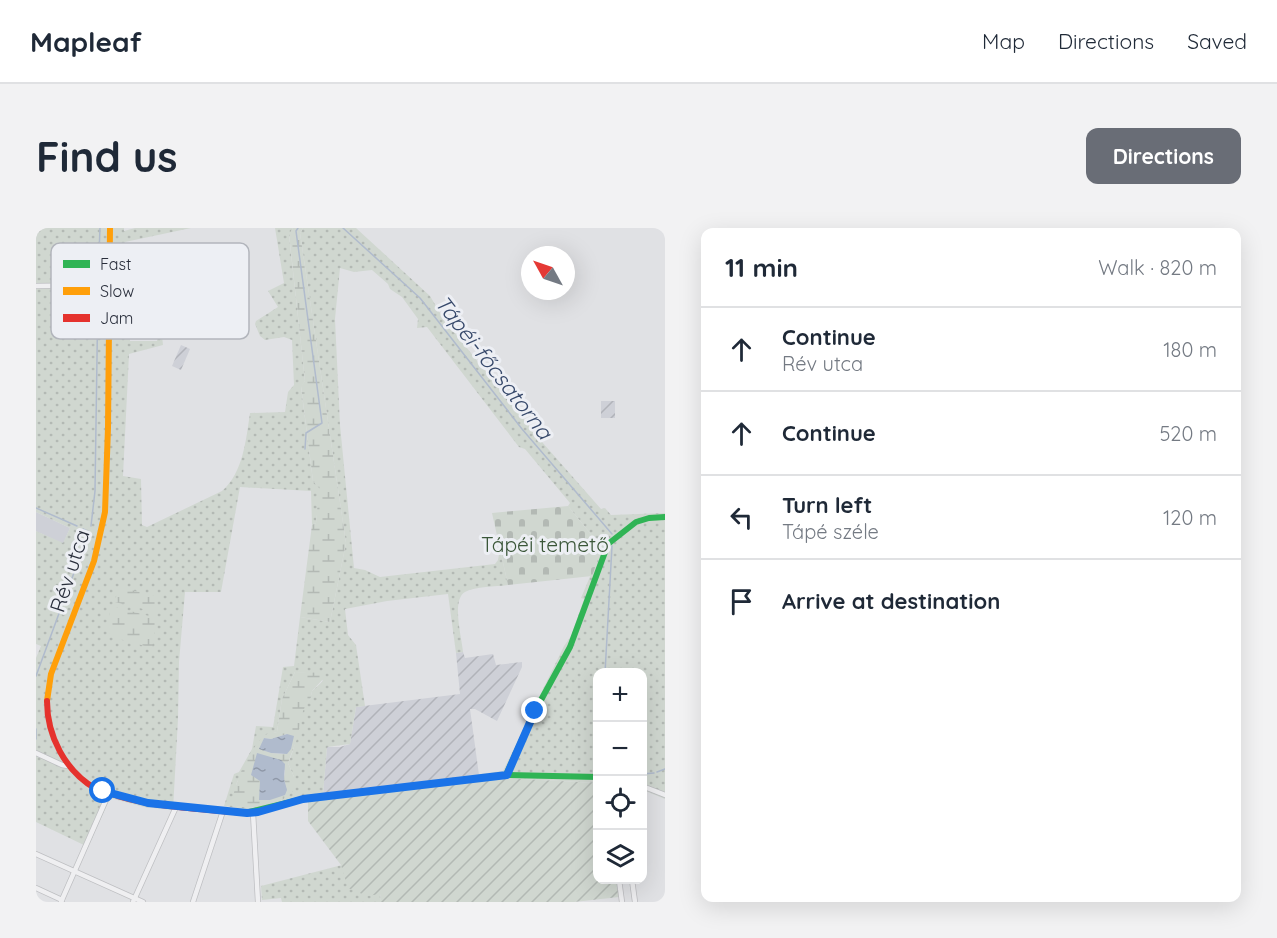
<!DOCTYPE html>
<html lang="en">
<head>
<meta charset="utf-8">
<style>
	body { margin:0; font-family:Quicksand,sans-serif; background:#f2f2f3; color:#1f2937 }
	.controls { position:absolute; right:18px; bottom:18px; display:grid; overflow:hidden; border-radius:12px; box-shadow:0 6px 24px #0002 }
	.controls button { width:54px; height:54px; display:grid; place-items:center; padding:0; border:0; border-bottom:2px solid #e0e1e3; background:#fff; color:#1f2937; font:30px sans-serif }
	.compass { position:absolute; left:485px; top:18px; width:54px; height:54px; border-radius:50%; background:#fff; box-shadow:0 6px 24px #0002; rotate:310deg }
	.stop { position:absolute; width:18px; height:18px; margin:-14px; border:4px solid #1a73e8; border-radius:50%; background:#fff }
	.stop.end { background:#1a73e8; border-color:#fff; box-shadow:0 2px 6px #0008 }
	.list { margin:0; padding:0; list-style:none }
	h2 { display:flex; justify-content:space-between; align-items:center; height:78px; margin:0; padding:0 24px; font-size:26px }
	h2 small { font-size:20px; font-weight:400; color:#747a83 }
	.list li { display:grid; grid-template-columns:39px 1fr auto; gap:18px; align-items:center; box-sizing:border-box; height:84px; padding:0 24px; border-top:2px solid #e0e1e3 }
	.list b { display:block; font-size:22px; white-space:nowrap }
	.list p { margin:0; font-size:20px; white-space:nowrap; color:#747a83 }
	.list em { font-size:20px; font-style:normal; color:#747a83 }
	.icon { flex:none; width:33px; height:33px; fill:none; stroke:currentColor; stroke-width:2; stroke-linecap:round; stroke-linejoin:round }
	.map { position:relative; flex:none; width:629px; height:674px; overflow:hidden; border-radius:12px }
	header { display:flex; align-items:center; gap:36px; box-sizing:border-box; height:84px; padding:0 30px; background:#fff; border-bottom:2px solid #e0e1e3 }
	header strong { font-size:28px }
	nav { display:flex; gap:33px; margin-inline-start:auto; font-size:21px }
	.intro { display:flex; align-items:center; justify-content:space-between; box-sizing:border-box; height:144px; padding:0 36px }
	h1 { margin:0; font-size:42px }
	.button { padding:15px 27px; border-radius:12px; background:#696d76; color:#fff; font-size:21px; font-weight:700 }
	main { display:flex; gap:36px; padding:0 36px }
	aside { flex:1; background:#fff; border-radius:12px; box-shadow:0 6px 24px #0002 }
	.map>svg:first-child { display:block }
	.built { fill:#ced0d7 }
	.industrial { fill:url(#industrial-furrows) }
	.grass { fill:url(#grass-dots); fill-rule:evenodd }
	.wetland { fill:url(#wetland-marsh); fill-rule:evenodd }
	.cemetery { fill:url(#cemetery-stones) }
	.garden { fill:url(#garden-furrows) }
	.water { fill:url(#water-ripples) }
	.lines { fill:none; stroke-linecap:round; stroke-linejoin:round }
	.stream { stroke:#b0bbcd; stroke-width:1.5 }
	.street-casing { stroke:#bebfc2; stroke-width:6 }
	.street { stroke:#efeff1; stroke-width:4.5 }
	.fast { stroke:#30b455; stroke-width:6 }
	.slow { stroke:#ff9f0a; stroke-width:6 }
	.jam { stroke:#e5322d; stroke-width:6 }
	.route { stroke:#1a73e8; stroke-width:8 }
	.labels { text-anchor:middle; stroke-width:6; stroke-linejoin:round; paint-order:stroke }
	.park-label { font-size:21px; fill:#3a5638; stroke:#edeff4 }
	.street-label { font-size:21px; fill:#292e3b; stroke:#edeff4 }
	.water-label { font-size:22px; font-style:italic; fill:#37496b; stroke:#edeff4 }
	.key { fill:#edeff4; stroke:#b2b5bc; stroke-width:1.5 }
	.key-label { font-size:16px; fill:#292e3b }
</style>
</head>
<body>
<header>
<strong>Mapleaf</strong>
<nav><a>Map</a><a>Directions</a><a>Saved</a></nav>
</header>
<div class="intro"><h1>Find us</h1><a class="button">Directions</a></div>
<main>
<div class="map">
<svg width="629" height="674" viewBox="0 0 629 674">
	<defs>
		<pattern id="industrial-furrows" width="10" height="10" patternUnits="userSpaceOnUse" patternTransform="scale(1.5)"><rect width="10" height="10" fill="#ced0d7"/><path d="M-1 1l2-2M0 10L10 0M9 11l2-2" fill="none" stroke="#b1b3b9"/></pattern>
		<pattern id="grass-dots" width="8" height="8" patternUnits="userSpaceOnUse" patternTransform="scale(1.5)"><rect width="8" height="8" fill="#d0d7d0"/><path d="M2 2h.1M6 6h.1" fill="none" stroke="#b3b9b4" stroke-width="1.8" stroke-linecap="round"/></pattern>
		<pattern id="wetland-marsh" width="20" height="14" patternUnits="userSpaceOnUse" patternTransform="scale(1.5)"><rect width="20" height="14" fill="#d0d7d0"/><path d="M1 5h8M5 5V1M11 12h8M15 12V8" fill="none" stroke="#b3b9b4"/></pattern>
		<pattern id="cemetery-stones" width="16" height="16" patternUnits="userSpaceOnUse" patternTransform="scale(1.5)"><rect width="16" height="16" fill="#d0d7d0"/><path d="M2 7V4a2 2 0 0 1 4 0v3zM10 15v-3a2 2 0 0 1 4 0v3z" fill="#b3b9b4"/></pattern>
		<pattern id="garden-furrows" width="10" height="10" patternUnits="userSpaceOnUse" patternTransform="scale(1.5)"><rect width="10" height="10" fill="#d0d7d0"/><path d="M-1 1l2-2M0 10L10 0M9 11l2-2" fill="none" stroke="#b3b9b4"/></pattern>
		<pattern id="water-ripples" width="26" height="14" patternUnits="userSpaceOnUse" patternTransform="scale(1.5)"><rect width="26" height="14" fill="#b0bbcd"/><path d="M2 4q2-2 4 0t4 0M15 11q2-2 4 0t4 0" fill="none" stroke="#8f98a8"/></pattern>
	</defs>
	<rect width="100%" height="100%" fill="#e0e1e4"/>
	<polygon class="built" points="0,284 34,300 27,316 0,303"/>
	<g class="industrial">
		<polygon points="145,117 154,121 145,142 136,138"/>
		<rect x="565" y="173" width="14" height="17"/>
		<polygon points="427,424 429,430 457,426 460,437 486,434 486,439 461,493 439,481 434,481 443,547 287,566 291,519 304,519 314,516 320,479 424,466 420,425"/>
	</g>
	<g class="grass">
		<path d="M0 0H88V3L99 0H155L89 14 92 80H123L127 117 93 126 87 248 105 251 106 297 111 299 186 263C207 245 210 212 214 185L249 184 252 164 258 157 256 112 248 109 229 112 224 108 219 96 220 93 242 79 232 63 248 55 239 0H257L253 7 269 153 265 159 277 253 284 260 280 295 276 297 275 263 204 259 185 364H149L143 434 142 491 137 582 108 579 74 570 52 619 0 594V430L5 418 0 416V303L27 315 34 300 0 284ZM94 83H121V113H94Z"/>
		<path d="M267 0H320L394 68 407 90 506 214 565 281 569 280 575 287 629 285V571L607 562 606 445H562L561 555 469 550 272 567 215 582 188 578 198 546 203 544 216 521 220 498 237 499 247 439 258 438 264 389 294 394 310 315 264 5ZM304 40 318 44 336 42 352 56 354 61 366 69 382 91 381 100 391 99 483 219 489 221 534 275 532 278 566 320 545 370 548 371 535 408 528 418 467 543 287 566 291 519 314 516 320 479 329 478 320 417 312 407 309 381 351 373 412 366 420 425 427 424C426 410 415 372 429 364 440 358 459 359 472 357L464 321 462 332 459 336 344 349 329 342 318 340 304 197 299 91ZM259 444 283 446 287 453 276 463C275 472 269 476 266 484 261 502 260 519 252 535L258 549 218 580 200 578C200 571 199 561 201 554 202 551 205 549 206 546 212 528 222 508 241 504L246 471Z"/>
		<polygon points="306,637 313,660 344,666 345,674 246,674 245,670 226,672 225,658"/>
	</g>
	<g class="wetland">
		<polygon points="257,0 267,0 264,5 310,315 294,394 264,389 276,297 280,295 283,260 277,253 265,158 269,153 253,6"/>
		<polygon points="82,359 120,368 119,384 79,374"/>
		<polygon points="75,378 121,390 116,420 76,409 71,401"/>
		<path d="M259 444 289 445V449L276 463 275 469 267 483 261 511 252 535 258 549 257 563C243 579 217 583 197 577 194 562 217 513 231 506 234 505 238 505 241 504L246 471ZM251 506 248 526 235 525 224 521 228 510 235 511ZM249 542 248 551 251 562 224 572V553Z"/>
	</g>
	<polygon class="cemetery" points="532,278 566,320 556,348 472,357 456,285"/>
	<polygon class="garden" points="469,550 561,555 562,652 581,652 583,669 538,674 345,674 344,666 331,668 312,660 305,637 272,593 272,573"/>
	<g class="water">
		<polygon points="251,506 258,508 255,521 251,526 235,525 223,521 228,510 235,511"/>
		<polygon points="221,525 245,532 249,536 248,551 251,562 249,567 234,572 223,572 224,553 215,547"/>
	</g>
	<g class="lines">
		<g class="stream">
			<polyline points="262,0 260,3 286,195 270,205 269,221"/>
			<polyline points="307,0 384,70 486,201 576,306"/>
			<polyline points="62,52 64,0"/>
			<polyline points="0,280 41,298"/>
			<polyline points="55,298 59,263 62,62"/>
			<polyline points="569,445 576,318"/>
			<polyline points="0,448 53,304 47,301"/>
			<polyline points="0,501 0,511"/>
			<polyline points="621,544 629,541"/>
			<polyline points="606,546 618,545"/>
		</g>
		<g class="street-casing">
			<g id="street">
				<polyline points="0,58 74,57"/>
				<polyline points="0,525 26,537 32,538"/>
				<polyline points="606,558 629,567"/>
				<polyline points="217,585 222,674"/>
				<polyline points="0,626 107,674"/>
				<polyline points="583,652 586,674"/>
				<polyline points="596,652 599,674"/>
				<polyline points="0,660 26,672"/>
				<polyline points="25,674 73,565"/>
				<polyline points="97,674 140,579"/>
				<polyline points="157,674 187,583"/>
			</g>
		</g>
		<use href="#street" class="street"/>
		<g class="fast">
			<polyline points="470,547 499,483 534,419 572,316 600,294 613,290 629,289"/>
			<polyline points="209,585 267,571 470,547 562,549"/>
		</g>
		<polyline class="slow" points="11,473 15,446 58,333 69,284 72,200 74,0"/>
		<path class="jam" d="M11 473C11 508 29 543 60 561 67 564 75 565 82 568 123 580 167 581 209 585"/>
	</g>
	<g class="lines">
		<polyline class="route" points="67,563 112,575 211,585 222,584 267,571 471,547 499,483"/>
	</g>
	<g class="labels">
		<g class="park-label">
			<text x="509" y="324">Tápéi temető</text>
		</g>
		<g class="street-label">
			<text transform="translate(34 343) rotate(-72)" y="7">Rév utca</text>
		</g>
		<g class="water-label">
			<text transform="translate(458 139) rotate(52)" y="8">Tápéi-főcsatorna</text>
		</g>
	</g>
	<rect x="15" y="15" width="198" height="96" rx="9" class="key"/>
	<rect x="27" y="32" width="27" height="8" fill="#30b455"/>
	<rect x="27" y="59" width="27" height="8" fill="#ff9f0a"/>
	<rect x="27" y="86" width="27" height="8" fill="#e5322d"/>
	<g class="key-label">
		<text x="64" y="42">Fast</text>
		<text x="64" y="69">Slow</text>
		<text x="64" y="96">Jam</text>
	</g>
</svg>
<div class="controls">
<button>+</button>
<button>−</button>
<button><svg class="icon" aria-label="locate" viewBox="0 0 24 24"><circle cx="12" cy="12" r="6"/><path d="M12 2v4M12 18v4M2 12h4M18 12h4"/></svg></button>
<button><svg class="icon" aria-label="layers" viewBox="0 0 24 24"><path d="M12 4l9 5-9 5-9-5zM3 14l9 5 9-5"/></svg></button>
</div>
<svg class="compass" viewBox="-18 -18 36 36"><path d="M0-13l5 13h-10z" fill="#e53935"/><path d="M0 13l5-13h-10z" fill="#747a83"/></svg>
<div class="stop" style="left:67px;top:563px"></div>
<div class="stop end" style="left:499px;top:483px"></div>
</div>
<aside>
<h2>11 min<small>Walk · 820 m</small></h2>
<ul class="list">
<li><svg class="icon" aria-label="ahead" viewBox="0 0 24 24"><path d="M12 20V5M6 11l6-6 6 6"/></svg><div><b>Continue</b><p>Rév utca</p></div><em>180 m</em></li>
<li><svg class="icon" aria-label="ahead" viewBox="0 0 24 24"><path d="M12 20V5M6 11l6-6 6 6"/></svg><div><b>Continue</b></div><em>520 m</em></li>
<li><svg class="icon" aria-label="left" viewBox="0 0 24 24"><path d="M17 20v-9H6M10 6l-5 5 5 5"/></svg><div><b>Turn left</b><p>Tápé széle</p></div><em>120 m</em></li>
<li><svg class="icon" aria-label="arrive" viewBox="0 0 24 24"><path d="M6 21V4h12l-3 4 3 4H6"/></svg><div><b>Arrive at destination</b></div></li>
</ul>
</aside>
</main>
</body>
</html>
